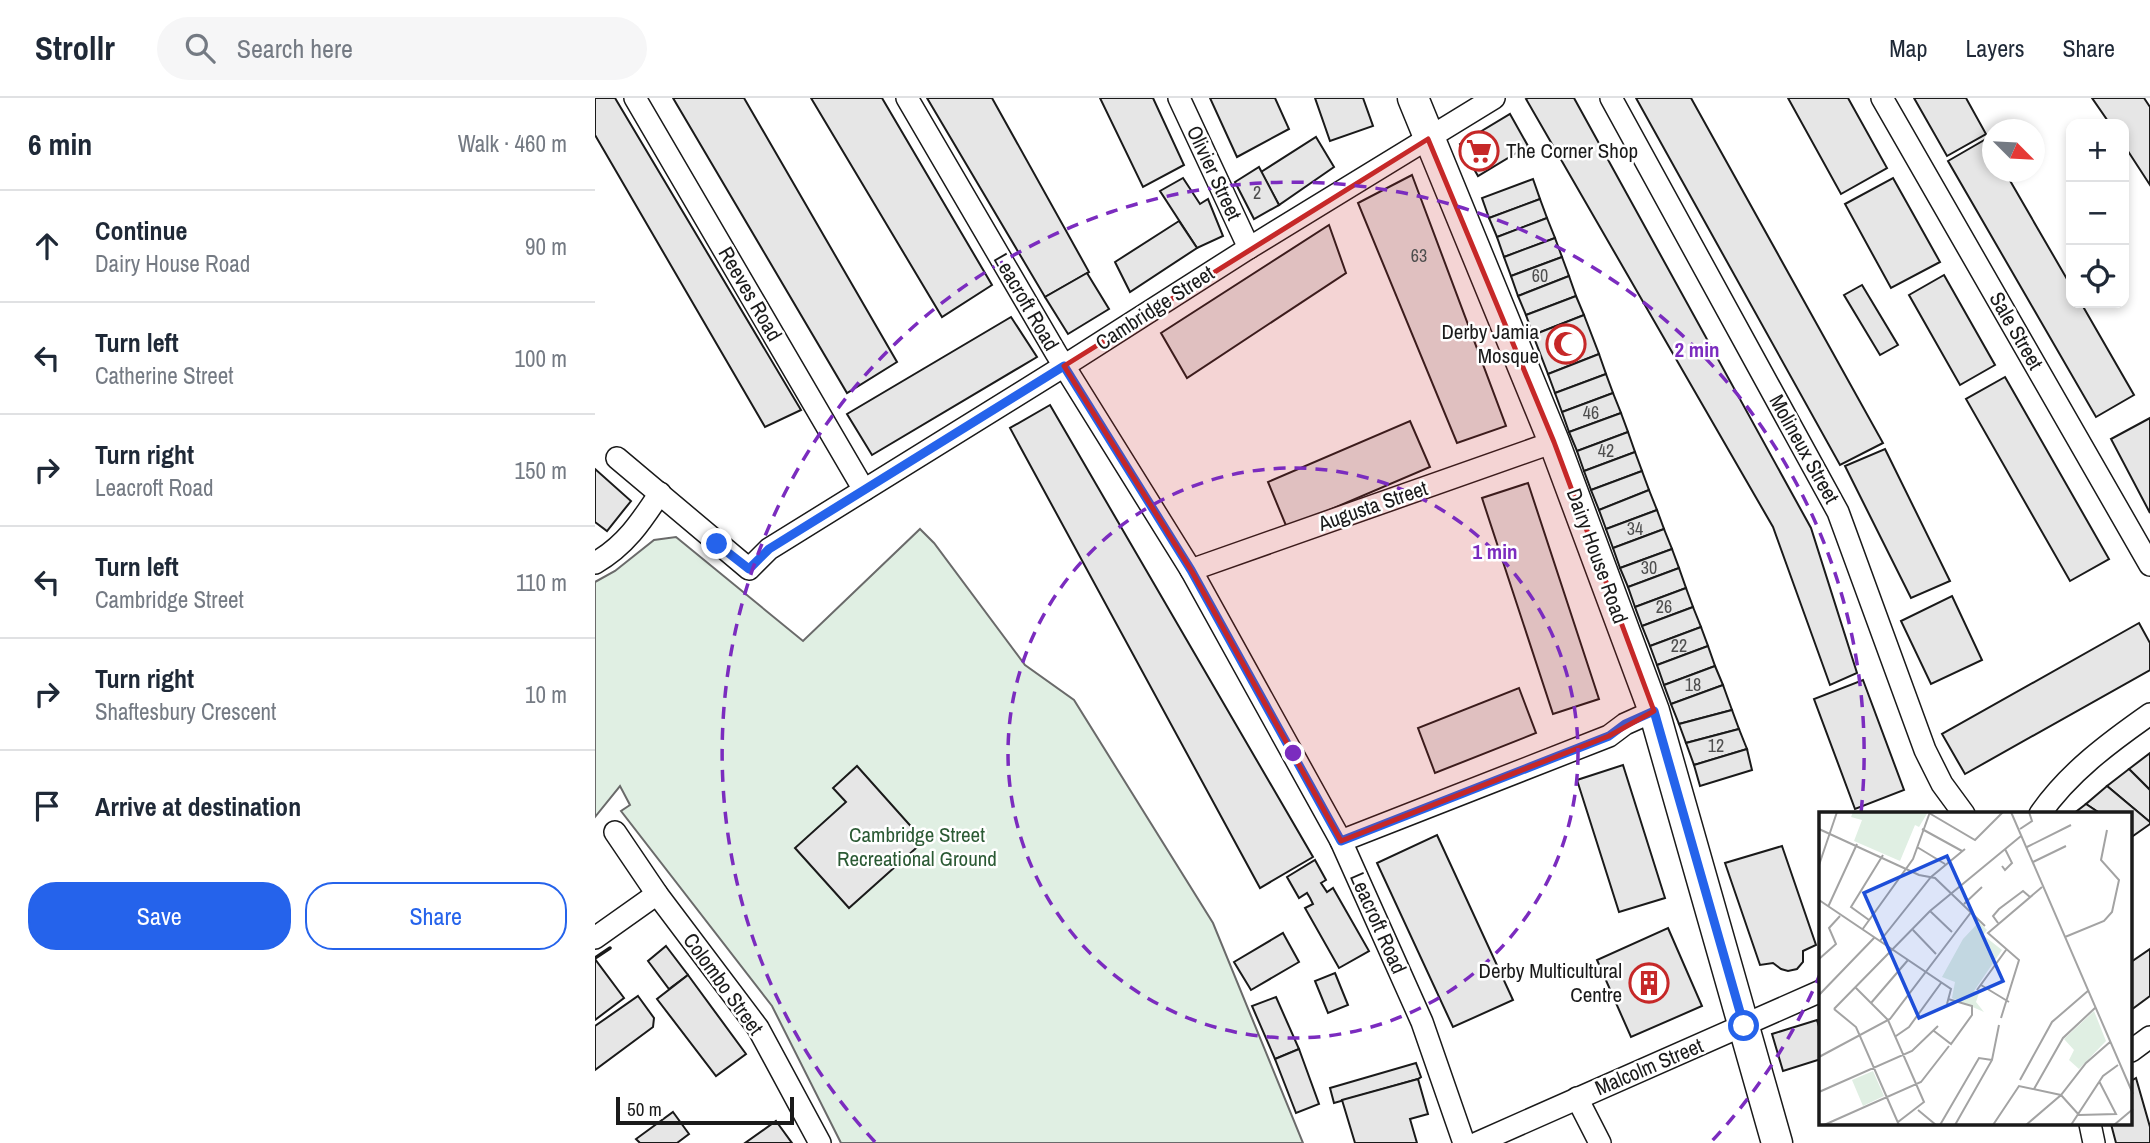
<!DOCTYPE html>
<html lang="en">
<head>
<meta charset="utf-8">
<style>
	body { margin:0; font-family:"Archivo Narrow",sans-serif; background:#f6f6f7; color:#1f2937 }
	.controls { position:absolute; right:21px; top:21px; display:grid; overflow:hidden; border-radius:14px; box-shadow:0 4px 10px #0003 }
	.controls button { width:63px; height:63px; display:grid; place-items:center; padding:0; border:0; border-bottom:2px solid #e0e1e3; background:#fff; color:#1f2937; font:35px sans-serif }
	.compass { position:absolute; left:1387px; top:21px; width:63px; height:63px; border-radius:50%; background:#fff; box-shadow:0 4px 10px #0003; rotate:114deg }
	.scale { position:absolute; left:21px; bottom:18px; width:178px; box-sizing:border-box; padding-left:7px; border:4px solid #1a1a1a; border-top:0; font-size:19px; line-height:24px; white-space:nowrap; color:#1a1a1a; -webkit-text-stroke:5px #fff; paint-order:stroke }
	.stop { position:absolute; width:21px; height:21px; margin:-16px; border:5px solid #2563eb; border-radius:50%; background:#fff }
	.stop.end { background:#2563eb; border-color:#fff; box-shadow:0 2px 7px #0008 }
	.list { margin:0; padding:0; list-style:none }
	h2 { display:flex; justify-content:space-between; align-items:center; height:91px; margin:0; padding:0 28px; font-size:30px }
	h2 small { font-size:23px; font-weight:400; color:#747a83 }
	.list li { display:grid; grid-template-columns:46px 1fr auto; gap:21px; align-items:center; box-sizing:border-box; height:112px; padding:0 28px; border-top:2px solid #e0e1e3 }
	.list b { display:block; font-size:26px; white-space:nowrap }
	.list p { margin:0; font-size:23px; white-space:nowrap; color:#747a83 }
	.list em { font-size:23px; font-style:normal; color:#747a83 }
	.actions { display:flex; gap:14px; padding:21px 28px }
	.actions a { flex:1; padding:16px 0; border:2px solid #2563eb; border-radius:28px; text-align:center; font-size:24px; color:#2563eb }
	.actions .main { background:#2563eb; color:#fff }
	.icon { flex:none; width:38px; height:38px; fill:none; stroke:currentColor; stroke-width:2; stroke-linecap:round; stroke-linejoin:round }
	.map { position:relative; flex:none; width:1555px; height:1045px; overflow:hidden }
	header { display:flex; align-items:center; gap:42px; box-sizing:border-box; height:98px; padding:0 35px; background:#fff; border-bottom:2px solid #e0e1e3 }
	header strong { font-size:33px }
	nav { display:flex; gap:38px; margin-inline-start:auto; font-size:24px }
	.search { width:490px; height:63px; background:#f6f6f7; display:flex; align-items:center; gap:18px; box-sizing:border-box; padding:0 24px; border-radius:38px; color:#747a83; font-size:26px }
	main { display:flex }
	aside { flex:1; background:#fff }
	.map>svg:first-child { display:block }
	.green { fill:#e0efe3; stroke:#6a6a6a; stroke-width:2 }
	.building { fill:#e6e6e6; stroke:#1a1a1a; stroke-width:2 }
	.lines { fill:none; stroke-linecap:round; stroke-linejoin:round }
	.street-casing { stroke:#1a1a1a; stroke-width:24 }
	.secondary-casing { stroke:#1a1a1a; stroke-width:33 }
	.street { stroke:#fff; stroke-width:21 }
	.secondary { stroke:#fff; stroke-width:30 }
	.wall { stroke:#1a1a1a; stroke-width:3.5 }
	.route { stroke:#2563eb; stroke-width:9 }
	.marked { fill:#c62828; fill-opacity:0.2; stroke:#c62828; stroke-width:5; stroke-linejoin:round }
	.ring { fill:none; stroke:#7b2cbf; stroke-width:3.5; stroke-dasharray:12 9 }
	.labels { text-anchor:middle; stroke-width:5; stroke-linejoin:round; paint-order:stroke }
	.number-label { font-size:18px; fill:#4d4d4d }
	.poi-label { font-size:21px; fill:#1a1a1a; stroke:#fff; text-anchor:end }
	.street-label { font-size:21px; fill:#1a1a1a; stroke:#fff }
	.park-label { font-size:21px; fill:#2b5a34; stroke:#fff }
	.inset-road { fill:none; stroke:#a3a3a3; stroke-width:2 }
	.view { fill:#1d4ed8; fill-opacity:0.15; stroke:#1d4ed8; stroke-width:3.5 }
	.inset-edge { fill:none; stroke:#1a1a1a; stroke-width:3.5 }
	.centre { fill:#7b2cbf; stroke:#fff; stroke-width:3.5 }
	.ring-label { font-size:21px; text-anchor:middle; font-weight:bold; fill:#7b2cbf; stroke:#fff; stroke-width:5; stroke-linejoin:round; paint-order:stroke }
</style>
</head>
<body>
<header>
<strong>Strollr</strong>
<div class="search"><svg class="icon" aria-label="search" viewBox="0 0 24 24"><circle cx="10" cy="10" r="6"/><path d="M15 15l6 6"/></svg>Search here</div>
<nav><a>Map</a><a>Layers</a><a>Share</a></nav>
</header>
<main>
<aside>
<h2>6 min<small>Walk · 460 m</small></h2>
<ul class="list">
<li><svg class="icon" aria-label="ahead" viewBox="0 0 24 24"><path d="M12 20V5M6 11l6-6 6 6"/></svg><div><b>Continue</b><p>Dairy House Road</p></div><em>90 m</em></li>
<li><svg class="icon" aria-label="left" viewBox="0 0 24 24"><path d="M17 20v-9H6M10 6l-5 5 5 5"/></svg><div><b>Turn left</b><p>Catherine Street</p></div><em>100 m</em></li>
<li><svg class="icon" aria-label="right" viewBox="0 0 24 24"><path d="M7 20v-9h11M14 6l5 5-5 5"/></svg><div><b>Turn right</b><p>Leacroft Road</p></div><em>150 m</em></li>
<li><svg class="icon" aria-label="left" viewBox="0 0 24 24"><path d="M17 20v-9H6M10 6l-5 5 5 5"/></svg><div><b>Turn left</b><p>Cambridge Street</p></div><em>110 m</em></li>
<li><svg class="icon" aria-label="right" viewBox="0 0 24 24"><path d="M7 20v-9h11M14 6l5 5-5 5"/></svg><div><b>Turn right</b><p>Shaftesbury Crescent</p></div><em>10 m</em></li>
<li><svg class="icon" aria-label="arrive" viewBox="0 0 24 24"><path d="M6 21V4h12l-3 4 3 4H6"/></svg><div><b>Arrive at destination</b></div></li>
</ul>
<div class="actions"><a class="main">Save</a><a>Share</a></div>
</aside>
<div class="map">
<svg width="1555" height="1045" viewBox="0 0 1555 1045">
	<rect width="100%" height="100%" fill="#fff"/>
	<polygon class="green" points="325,431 339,445 430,567 479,602 618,825 708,1045 246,1045 177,908 26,713 35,707 25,688 0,719 0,484 20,473 59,442 81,439 208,543"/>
	<g class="building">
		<polygon points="0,0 20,0 206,312 170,329 0,37"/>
		<polygon points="78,0 149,0 302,264 252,295"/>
		<polygon points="216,0 287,0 397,187 347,219"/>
		<polygon points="332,0 397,0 494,174 450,199"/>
		<polygon points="505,0 558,0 589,67 548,89"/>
		<polygon points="615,0 680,0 694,31 642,59"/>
		<polygon points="720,0 768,0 778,28 735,43"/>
		<polygon points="933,0 979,0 1216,430 1262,575 1235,587 1178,429 931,1"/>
		<polygon points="1041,0 1096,0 1288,345 1245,367"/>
		<polygon points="1193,0 1253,0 1292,70 1246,96"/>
		<polygon points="1319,0 1371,0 1391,36 1352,58"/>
		<polygon points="1497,0 1549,0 1555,9 1555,87 1529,47 1529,26 1515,26"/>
		<polygon points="915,16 933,48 883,78 865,46"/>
		<polygon points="721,39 739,69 684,107 666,74"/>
		<polygon points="1391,41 1398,52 1398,74 1410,74 1476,188 1476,205 1486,205 1539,297 1501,319 1353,63"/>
		<polygon points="664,69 684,107 659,121 640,84"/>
		<polygon points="817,77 911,328 862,345 763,105"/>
		<polygon points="588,80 605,106 613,101 628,138 602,150 565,93"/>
		<polygon points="1298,80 1345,164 1296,190 1250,106"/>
		<polygon points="938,81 945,101 894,120 887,100"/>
		<polygon points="945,101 952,120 902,139 894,120"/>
		<polygon points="952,120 960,140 909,159 902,139"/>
		<polygon points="584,123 602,150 535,194 520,164"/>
		<polygon points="734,127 751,175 592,280 566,235"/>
		<polygon points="960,140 967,159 916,178 909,159"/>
		<polygon points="967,159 974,178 923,198 916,178"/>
		<polygon points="492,175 514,211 473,236 450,199"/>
		<polygon points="1349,177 1400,267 1365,287 1314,197"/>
		<polygon points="974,178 981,198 931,217 923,198"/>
		<polygon points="1267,187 1303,247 1285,257 1249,197"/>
		<polygon points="981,198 989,217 938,237 931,217"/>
		<polygon points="989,217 1004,256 953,276 938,237"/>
		<polygon points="416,219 442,259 277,357 252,316"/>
		<polygon points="1004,256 1011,276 960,295 953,276"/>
		<polygon points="1011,276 1018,295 967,314 960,295"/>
		<polygon points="1410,279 1514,461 1475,483 1371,301"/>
		<polygon points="1018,295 1026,315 974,334 967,314"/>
		<polygon points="455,307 718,759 665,790 415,330"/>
		<polygon points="1026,315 1033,334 982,353 974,334"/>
		<polygon points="1555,320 1555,415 1516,341"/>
		<polygon points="815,323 835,369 692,430 673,384"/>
		<polygon points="1033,334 1040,354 989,373 982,353"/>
		<polygon points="1290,351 1355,483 1316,500 1250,368"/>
		<polygon points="1040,354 1047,373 996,392 989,373"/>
		<polygon points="0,371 36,403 12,433 0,424"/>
		<polygon points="1047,373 1054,392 1004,412 996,392"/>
		<polygon points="933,385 1004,601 958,616 887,400"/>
		<polygon points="1054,392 1062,412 1011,431 1004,412"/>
		<polygon points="1062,412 1069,431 1018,450 1011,431"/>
		<polygon points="1069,431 1077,451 1025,470 1018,450"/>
		<polygon points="1077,451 1084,470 1033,489 1025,470"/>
		<polygon points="1084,470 1091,490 1040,509 1033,489"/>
		<polygon points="1091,490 1098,509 1047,528 1040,509"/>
		<polygon points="1357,498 1387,562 1336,586 1306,523"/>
		<polygon points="1098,509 1106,529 1055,548 1047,528"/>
		<polygon points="1544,525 1555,545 1555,572 1370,676 1347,636"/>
		<polygon points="1106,529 1113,548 1062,567 1055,548"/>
		<polygon points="1113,548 1120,568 1069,587 1062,567"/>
		<polygon points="1120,568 1128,587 1076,606 1069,587"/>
		<polygon points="1268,582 1309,692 1260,711 1219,601"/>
		<polygon points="1128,587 1137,612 1084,626 1076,606"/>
		<polygon points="924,590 941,635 840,675 823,630"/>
		<polygon points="1137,612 1144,631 1091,645 1084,626"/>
		<polygon points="1144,631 1152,651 1099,667 1091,645"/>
		<polygon points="1152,651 1157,672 1105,688 1099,667"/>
		<polygon points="1555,655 1555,692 1534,671"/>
		<polygon points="1028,667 1070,800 1024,814 982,682"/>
		<polygon points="262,668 329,743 254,810 200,750 251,704 238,690"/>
		<polygon points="1534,671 1555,692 1555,724 1512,688"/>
		<polygon points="1512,688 1555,724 1555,726 1538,738 1536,736 1536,716 1506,716 1491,706"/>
		<polygon points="1491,706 1506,716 1478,716"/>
		<polygon points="842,737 918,902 858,929 782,765"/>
		<polygon points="1187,748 1221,847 1208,853 1208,864 1202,871 1193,873 1186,871 1178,865 1165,867 1130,765"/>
		<polygon points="720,762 731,782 726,785 732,794 738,790 774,853 744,870 710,810 718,806 715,800 712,795 704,800 692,779"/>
		<polygon points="1073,830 1107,908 1036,939 1002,862"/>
		<polygon points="688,835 704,864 656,892 639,864"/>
		<polygon points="71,848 93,877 74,891 53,863"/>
		<polygon points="1555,851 1555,898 1536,912 1536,864"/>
		<polygon points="0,861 29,900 0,922"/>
		<polygon points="740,875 753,907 733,915 720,883"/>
		<polygon points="93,877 151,956 121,978 62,901"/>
		<polygon points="43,898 59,920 58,929 0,972 0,928"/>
		<polygon points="681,899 704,951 680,961 657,908"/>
		<polygon points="1222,922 1226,935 1226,961 1188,973 1177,936"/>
		<polygon points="704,951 724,1006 701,1015 680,961"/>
		<polygon points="821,965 826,979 823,981 739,1005 735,990"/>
		<polygon points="1541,980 1555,1029 1555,1045 1521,1045 1516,1026 1536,1026 1536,983"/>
		<polygon points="823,981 833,1016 815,1021 822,1045 760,1045 747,1002"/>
		<polygon points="78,1014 94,1036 82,1045 45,1045 41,1041"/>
		<polygon points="181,1023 197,1045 150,1045"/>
	</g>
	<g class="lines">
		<g class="street-casing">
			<g id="street">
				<polyline points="40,0 269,392"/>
				<polyline points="312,0 461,255 596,472 746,743 827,924 869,1045"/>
				<polyline points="584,0 654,150"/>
				<polyline points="1016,0 1243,414 1330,652 1347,686 1369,716"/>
				<polyline points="1287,0 1555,467"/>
				<polyline points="22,360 154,471 174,451 469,268 654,150 899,0"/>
				<path d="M0 465C30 448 46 424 65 395"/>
				<polyline points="596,472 959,344"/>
				<path d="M1445 716C1473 675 1515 644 1555 616"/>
				<polyline points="20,734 62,796 163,930 225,1045"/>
				<polyline points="746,743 1014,638 1030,626 1059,613"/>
				<polyline points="0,840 62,796"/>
				<polyline points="1536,953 1555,939"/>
				<polyline points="982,1000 1005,1045"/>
				<polyline points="1495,1026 1499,1045"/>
				<polyline points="882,1045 1226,893"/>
			</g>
		</g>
		<g class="secondary-casing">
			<polyline id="secondary" points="818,0 959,344 1059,613 1182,1045"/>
		</g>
		<use href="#street" class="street"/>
		<use href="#secondary" class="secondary"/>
		<polyline class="wall" points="0,860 15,850"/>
	</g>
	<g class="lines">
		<polyline class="route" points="122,446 154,471 174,451 469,268 596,472 746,743 1014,638 1030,626 1059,613 1149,928"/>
	</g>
	<path class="marked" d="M833 41 959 344 1059 613 1014 638 746 743 596 472 469 268Z"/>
	<g class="ring">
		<circle cx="698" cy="655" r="285"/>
		<path d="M1226 874A571 571 0 0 1 1116 1044M280 1044A571 571 0 1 1 1266 715"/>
	</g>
	<defs>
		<g id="supermarket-ring" transform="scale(2.0125)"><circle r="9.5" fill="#fff" stroke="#c62828" stroke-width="1.5"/><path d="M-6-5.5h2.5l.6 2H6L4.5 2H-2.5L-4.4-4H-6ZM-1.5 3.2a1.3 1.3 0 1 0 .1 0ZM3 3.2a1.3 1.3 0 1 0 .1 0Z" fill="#c62828"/></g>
		<g id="mosque-ring" transform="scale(2.0125)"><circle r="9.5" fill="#fff" stroke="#c62828" stroke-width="1.5"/><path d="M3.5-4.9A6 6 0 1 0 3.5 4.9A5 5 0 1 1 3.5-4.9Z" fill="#c62828"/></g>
		<g id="building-ring" transform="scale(2.0125)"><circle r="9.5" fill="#fff" stroke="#c62828" stroke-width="1.5"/><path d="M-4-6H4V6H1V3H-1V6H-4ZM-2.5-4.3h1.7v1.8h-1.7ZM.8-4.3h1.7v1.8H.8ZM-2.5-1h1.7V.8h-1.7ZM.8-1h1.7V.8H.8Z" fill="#c62828"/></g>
	</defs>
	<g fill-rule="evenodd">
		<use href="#supermarket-ring" x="884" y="53"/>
		<use href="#mosque-ring" x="971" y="246"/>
		<use href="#building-ring" x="1054" y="885"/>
	</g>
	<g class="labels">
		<g class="number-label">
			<text x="662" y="101">2</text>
			<text x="824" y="164">63</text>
			<text x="945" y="184">60</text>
			<text x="996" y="321">46</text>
			<text x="1011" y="359">42</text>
			<text x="1040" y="437">34</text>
			<text x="1054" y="476">30</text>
			<text x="1069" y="515">26</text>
			<text x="1084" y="554">22</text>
			<text x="1098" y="593">18</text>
			<text x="1121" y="654">12</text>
		</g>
		<g class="poi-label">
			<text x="911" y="60" text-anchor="start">The Corner Shop</text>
			<text x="944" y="241">Derby Jamia<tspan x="944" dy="24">Mosque</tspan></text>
			<text x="1027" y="880">Derby Multicultural<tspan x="1027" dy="24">Centre</tspan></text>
		</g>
		<g class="street-label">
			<text transform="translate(619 75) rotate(65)" y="7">Olivier Street</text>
			<text transform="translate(155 196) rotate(60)" y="7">Reeves Road</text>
			<text transform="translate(431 204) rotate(60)" y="7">Leacroft Road</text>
			<text transform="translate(560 210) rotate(-33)" y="7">Cambridge Street</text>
			<text transform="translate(1421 233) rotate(60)" y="7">Sale Street</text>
			<text transform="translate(1209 351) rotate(61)" y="7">Molineux Street</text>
			<text transform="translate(778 408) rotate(-19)" y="7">Augusta Street</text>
			<text transform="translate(1002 458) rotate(70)" y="7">Dairy House Road</text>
			<text transform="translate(783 825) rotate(66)" y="7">Leacroft Road</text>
			<text transform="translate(128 886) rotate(54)" y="7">Colombo Street</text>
			<text transform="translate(1054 969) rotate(-23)" y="7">Malcolm Street</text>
		</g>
		<g class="park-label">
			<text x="322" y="744">Cambridge Street<tspan x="322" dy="24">Recreational Ground</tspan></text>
		</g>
	</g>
	<g transform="translate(1224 714)">
		<rect width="313" height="313" fill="#fff"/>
		<path d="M34 0H109L100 15 96 13 81 49 35 29 43 8 32 5ZM160 110 168 118 164 123 183 138 155 179 160 181 157 190 165 200 133 186 136 170 123 165 144 127ZM275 199 287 229 260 257 250 248 255 238 245 227ZM54 259 65 284 44 294 33 268Z" fill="#e0efe3"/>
		<path class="inset-road" d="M192 0 314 282M110 1 156 28 184 0M0 17 100 63 116 66 166 114M103 17 143 39M201 17 213 9 210 0M98 35 126 52M208 35 252 13M214 50 247 34M0 53 18 0M183 54 186 58 193 51 186 37M0 88 132 177 128 192M145 92 163 75M9 95 38 32M111 99 133 120M50 108 32 95 64 43M179 111 174 104 180 97 204 79 211 85M43 118 94 47 111 0M94 118 117 142M246 125 285 109 293 100 300 68 282 48 288 18M61 129 112 65 146 37M0 147 17 132 10 116 21 104M162 173 190 190M36 175 69 208 105 290 79 310M158 178 187 138M0 183 55 126M52 191 89 148M15 197 111 99 202 24M15 197 37 215 80 313M182 206 200 148 169 121 223 75M115 219 132 232 153 203V194L129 187M77 224 90 215 122 171M0 245 71 207 153 99M201 268 233 210 270 178M215 277 244 226 276 196M0 280 93 239 119 214M242 283 260 303 297 302 280 269M99 298 117 313M5 313 102 270 130 234M121 313 160 246 173 248M136 313 173 248 180 213M174 313 200 274 242 283M207 313 242 283 267 251 291 230M252 313 284 264 299 253M295 313 314 297"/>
		<path class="view" d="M128 44 184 169 100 206 45 81Z"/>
		<rect width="313" height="313" class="inset-edge"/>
	</g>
	<circle cx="698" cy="655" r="10" class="centre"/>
	<g class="ring-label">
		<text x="1102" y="259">2 min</text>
		<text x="900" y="461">1 min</text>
	</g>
</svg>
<div class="controls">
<button>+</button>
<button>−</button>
<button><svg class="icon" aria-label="locate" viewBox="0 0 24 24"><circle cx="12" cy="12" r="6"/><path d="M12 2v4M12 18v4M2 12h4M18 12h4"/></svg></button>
</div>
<svg class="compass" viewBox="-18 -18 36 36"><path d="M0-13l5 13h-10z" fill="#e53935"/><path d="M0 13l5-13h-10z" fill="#747a83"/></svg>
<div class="scale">50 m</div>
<div class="stop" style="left:1149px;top:928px"></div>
<div class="stop end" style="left:122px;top:446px"></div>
</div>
</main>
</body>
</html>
